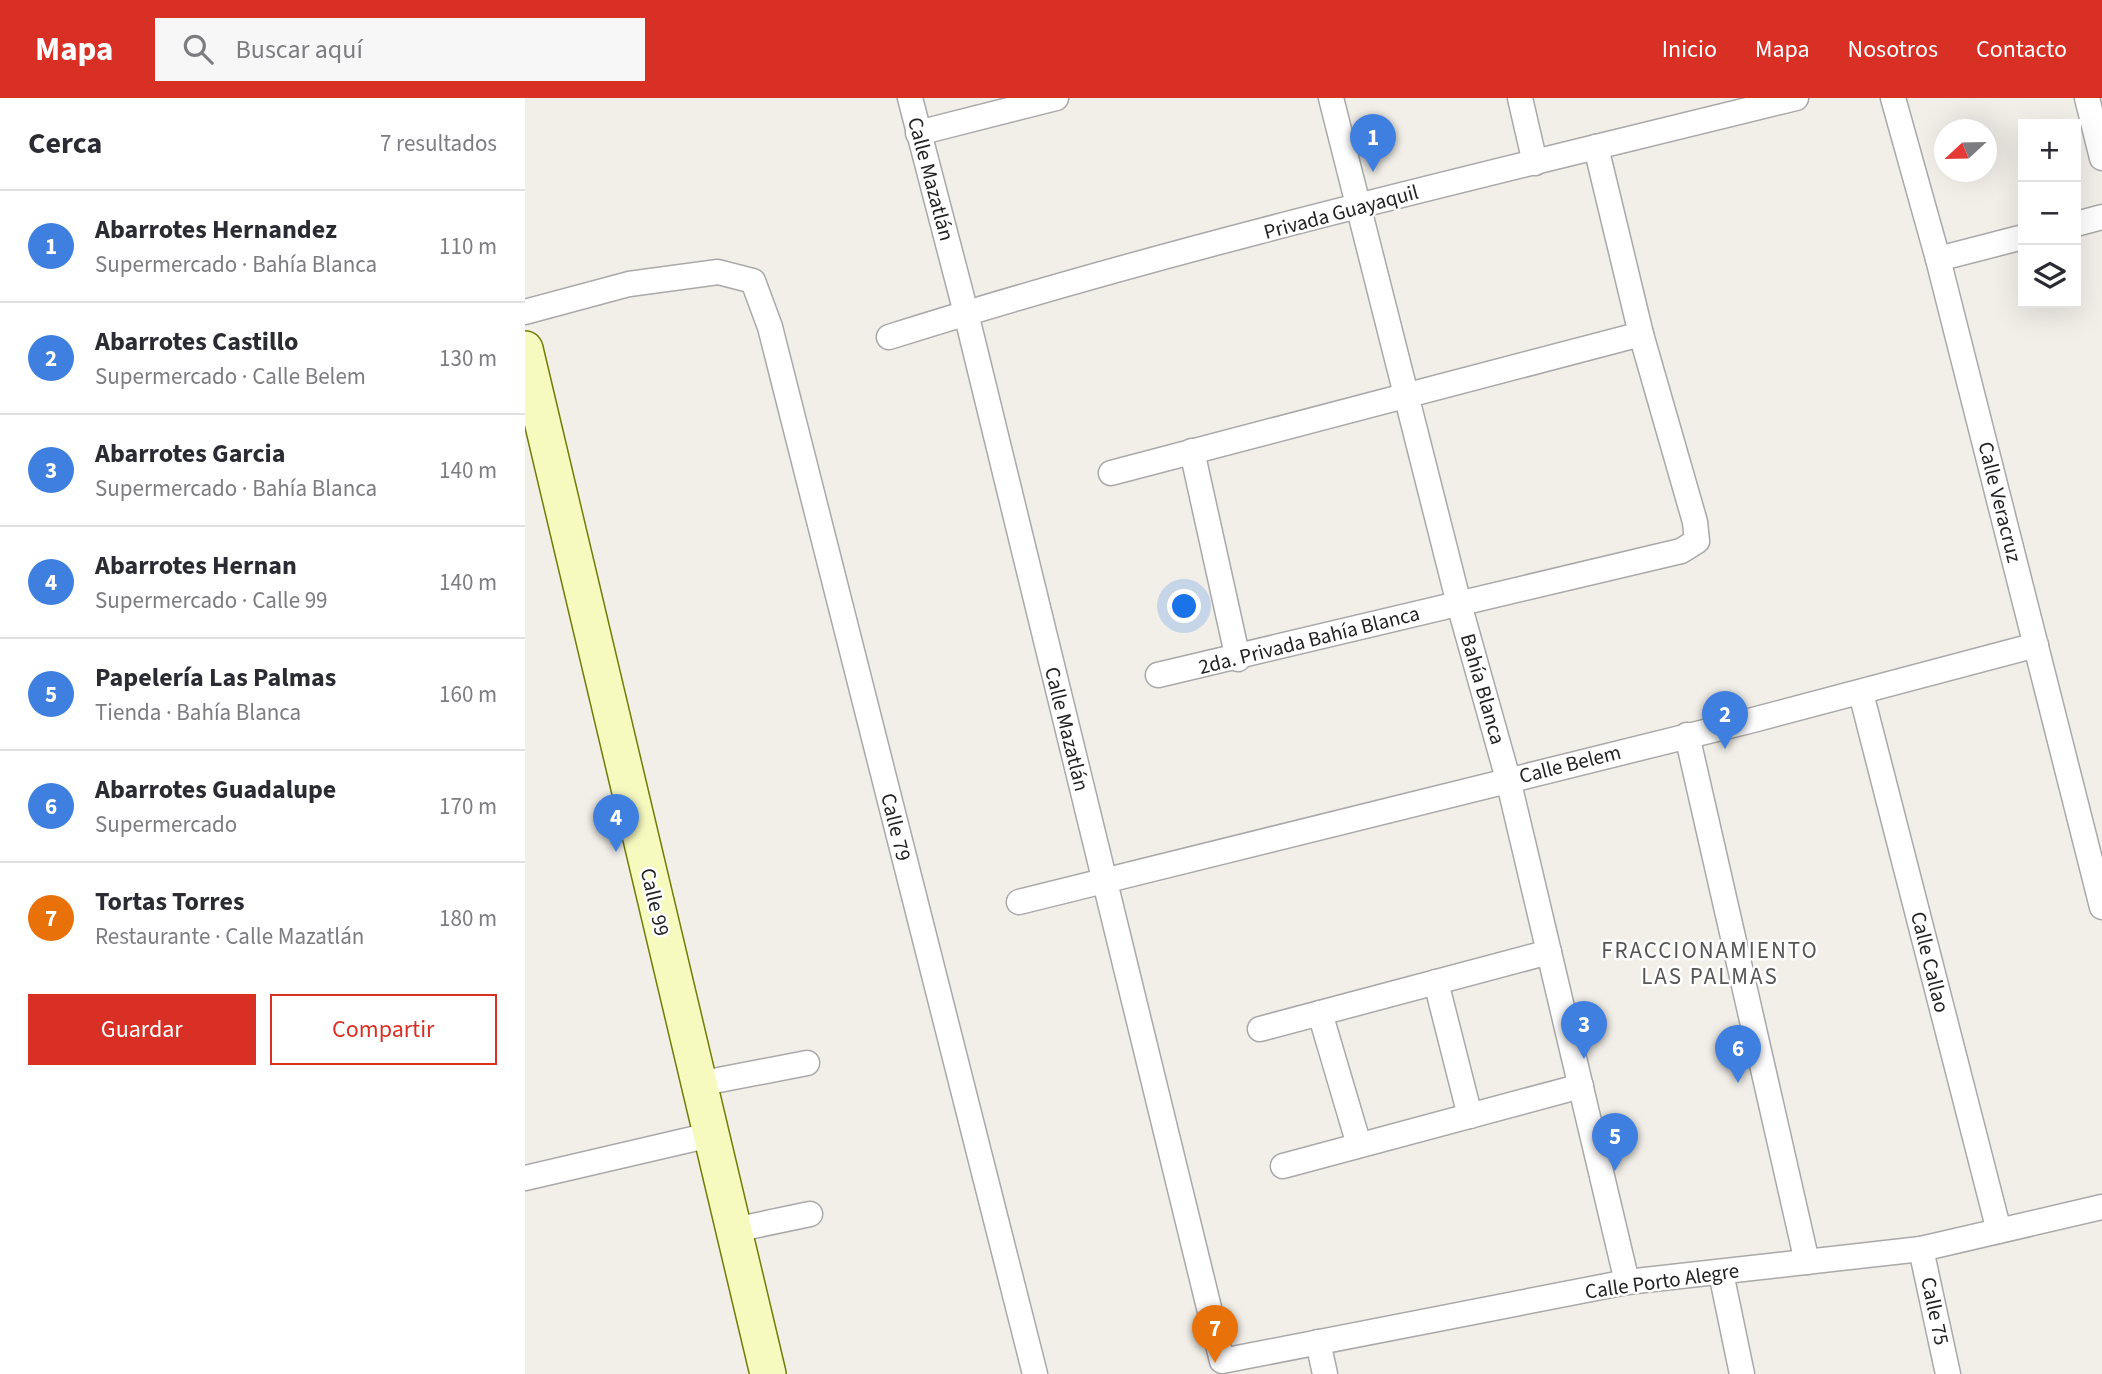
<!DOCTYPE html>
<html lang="es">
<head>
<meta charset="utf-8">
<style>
	body { margin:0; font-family:"Source Sans 3",sans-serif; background:#f7f7f7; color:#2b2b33 }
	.controls { position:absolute; right:21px; top:21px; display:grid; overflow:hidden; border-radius:0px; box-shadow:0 7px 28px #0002 }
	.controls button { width:63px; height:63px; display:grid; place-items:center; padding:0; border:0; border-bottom:2px solid #e1e1e2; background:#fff; color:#2b2b33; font:35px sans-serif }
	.compass { position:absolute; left:1409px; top:21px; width:63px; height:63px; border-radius:50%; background:#fff; box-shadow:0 7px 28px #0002; rotate:248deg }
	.you { position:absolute; left:660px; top:509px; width:24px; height:24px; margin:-18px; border:5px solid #fff; border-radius:50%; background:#1a73e8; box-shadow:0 0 0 10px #1a73e833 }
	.badge { display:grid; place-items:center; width:46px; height:46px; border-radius:50%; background:#d93025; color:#fff; font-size:23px; font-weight:700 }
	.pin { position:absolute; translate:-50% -58px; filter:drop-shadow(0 2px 4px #0008) }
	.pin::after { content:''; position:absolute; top:37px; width:24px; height:21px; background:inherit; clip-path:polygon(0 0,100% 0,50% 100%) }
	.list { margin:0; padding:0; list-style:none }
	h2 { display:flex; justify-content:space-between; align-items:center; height:91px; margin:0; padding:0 28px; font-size:30px }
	h2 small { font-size:23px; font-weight:400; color:#7c7c81 }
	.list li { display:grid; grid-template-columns:46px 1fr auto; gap:21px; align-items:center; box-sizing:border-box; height:112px; padding:0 28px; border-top:2px solid #e1e1e2 }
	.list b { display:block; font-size:26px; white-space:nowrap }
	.list p { margin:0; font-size:23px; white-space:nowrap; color:#7c7c81 }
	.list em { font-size:23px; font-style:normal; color:#7c7c81 }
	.actions { display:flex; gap:14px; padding:21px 28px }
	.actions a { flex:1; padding:16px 0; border:2px solid #d93025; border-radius:0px; text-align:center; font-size:24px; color:#d93025 }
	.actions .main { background:#d93025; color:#fff }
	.icon { flex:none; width:38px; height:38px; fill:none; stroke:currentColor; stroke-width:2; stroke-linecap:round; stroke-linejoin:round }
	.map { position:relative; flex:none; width:1577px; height:1276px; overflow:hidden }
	header { display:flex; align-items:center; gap:42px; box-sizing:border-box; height:98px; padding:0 35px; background:#d93025; color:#fff }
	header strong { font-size:33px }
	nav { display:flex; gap:38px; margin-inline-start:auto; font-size:24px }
	.search { width:490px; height:63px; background:#f7f7f7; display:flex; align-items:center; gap:18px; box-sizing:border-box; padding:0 24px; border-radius:0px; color:#7c7c81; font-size:26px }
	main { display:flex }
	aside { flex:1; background:#fff }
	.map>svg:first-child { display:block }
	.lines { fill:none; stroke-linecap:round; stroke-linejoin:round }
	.street-casing { stroke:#a9a9a9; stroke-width:27 }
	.secondary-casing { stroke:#707d05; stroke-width:38 }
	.street { stroke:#fff; stroke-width:24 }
	.secondary { stroke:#f7fabf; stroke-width:35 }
	.labels { text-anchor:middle; stroke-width:5; stroke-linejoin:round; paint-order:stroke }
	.street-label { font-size:21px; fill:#222; stroke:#fff }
	.neighbourhood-label { font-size:23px; letter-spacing:2px; fill:#555; stroke:#fff }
</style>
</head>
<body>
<header>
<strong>Mapa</strong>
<div class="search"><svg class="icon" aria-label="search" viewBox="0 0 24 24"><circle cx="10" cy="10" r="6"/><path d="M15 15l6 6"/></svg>Buscar aquí</div>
<nav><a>Inicio</a><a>Mapa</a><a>Nosotros</a><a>Contacto</a></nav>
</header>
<main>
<aside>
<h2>Cerca<small>7 resultados</small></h2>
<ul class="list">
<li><span class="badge" style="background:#3f7fe0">1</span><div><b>Abarrotes Hernandez</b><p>Supermercado · Bahía Blanca</p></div><em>110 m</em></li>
<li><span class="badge" style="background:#3f7fe0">2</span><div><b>Abarrotes Castillo</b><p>Supermercado · Calle Belem</p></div><em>130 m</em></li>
<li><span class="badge" style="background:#3f7fe0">3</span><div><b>Abarrotes Garcia</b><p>Supermercado · Bahía Blanca</p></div><em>140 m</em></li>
<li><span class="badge" style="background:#3f7fe0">4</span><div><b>Abarrotes Hernan</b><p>Supermercado · Calle 99</p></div><em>140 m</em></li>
<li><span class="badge" style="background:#3f7fe0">5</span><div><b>Papelería Las Palmas</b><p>Tienda · Bahía Blanca</p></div><em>160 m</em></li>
<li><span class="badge" style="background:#3f7fe0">6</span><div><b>Abarrotes Guadalupe</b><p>Supermercado</p></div><em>170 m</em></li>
<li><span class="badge" style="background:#e8710a">7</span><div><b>Tortas Torres</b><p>Restaurante · Calle Mazatlán</p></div><em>180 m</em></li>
</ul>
<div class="actions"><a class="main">Guardar</a><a>Compartir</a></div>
</aside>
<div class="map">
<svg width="1577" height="1276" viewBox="0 0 1577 1276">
	<rect width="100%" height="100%" fill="#f2efe9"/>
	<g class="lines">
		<g class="street-casing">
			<g id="street">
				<polyline points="385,0 441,215 697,1263 1102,1184 1396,1151 1577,1109"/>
				<polyline points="806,0 934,506 983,681 1102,1184"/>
				<polyline points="995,0 1010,65"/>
				<polyline points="1368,0 1413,161 1577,809"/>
				<polyline points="1562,0 1577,60"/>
				<polyline points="393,35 531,0"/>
				<polyline points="1551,126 1577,119"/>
				<polyline points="1413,161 1498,139"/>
				<polyline points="0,214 104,186 193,174 228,183 245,229 510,1276"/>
				<path d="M364 239C662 145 968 75 1271 0"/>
				<polyline points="667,353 713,561"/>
				<polyline points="586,375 1116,236"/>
				<polyline points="633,577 1156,453 1172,443 1170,424 1116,236 1071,49"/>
				<polyline points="1336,595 1474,1133"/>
				<polyline points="1162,637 1282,1164"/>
				<polyline points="494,804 1228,622 1511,547"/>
				<polyline points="911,884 945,1018"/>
				<polyline points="795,915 834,1047"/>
				<polyline points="735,931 1024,854"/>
				<polyline points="173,986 282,965"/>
				<polyline points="758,1068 1056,988"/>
				<polyline points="0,1080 185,1037"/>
				<polyline points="209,1132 285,1116"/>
				<polyline points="1396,1151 1423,1276"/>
				<polyline points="1196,1175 1217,1276"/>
				<polyline points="793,1244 800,1276"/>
			</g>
		</g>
		<g class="secondary-casing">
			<polyline id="secondary" points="0,251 243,1276"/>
		</g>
		<use href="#street" class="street"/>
		<use href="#secondary" class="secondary"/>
	</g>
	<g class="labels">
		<g class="street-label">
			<text transform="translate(406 81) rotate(75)" y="7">Calle Mazatlán</text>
			<text transform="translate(816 114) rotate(-15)" y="7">Privada Guayaquil</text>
			<text transform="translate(1475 404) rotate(76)" y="7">Calle Veracruz</text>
			<text transform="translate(784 542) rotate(-14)" y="7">2da. Privada Bahía Blanca</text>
			<text transform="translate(958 591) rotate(74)" y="7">Bahía Blanca</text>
			<text transform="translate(542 631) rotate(76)" y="7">Calle Mazatlán</text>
			<text transform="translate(1045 666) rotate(-14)" y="7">Calle Belem</text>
			<text transform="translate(371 729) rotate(76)" y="7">Calle 79</text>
			<text transform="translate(130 804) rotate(77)" y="7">Calle 99</text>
			<text transform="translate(1405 864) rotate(76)" y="7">Calle Callao</text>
			<text transform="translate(1137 1183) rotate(-8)" y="7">Calle Porto Alegre</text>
			<text transform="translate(1410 1213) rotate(78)" y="7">Calle 75</text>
		</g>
		<g class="neighbourhood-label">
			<text x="1185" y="860">FRACCIONAMIENTO<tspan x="1185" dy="26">LAS PALMAS</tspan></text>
		</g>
	</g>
</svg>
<div class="controls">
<button>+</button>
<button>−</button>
<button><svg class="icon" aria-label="layers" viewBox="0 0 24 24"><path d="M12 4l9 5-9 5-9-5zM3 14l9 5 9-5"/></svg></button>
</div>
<svg class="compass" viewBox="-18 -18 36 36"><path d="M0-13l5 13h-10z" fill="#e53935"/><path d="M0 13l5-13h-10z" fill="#7c7c81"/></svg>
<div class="you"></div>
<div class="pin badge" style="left:848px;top:74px;background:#3f7fe0">1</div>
<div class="pin badge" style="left:1200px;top:651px;background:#3f7fe0">2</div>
<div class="pin badge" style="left:1059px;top:961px;background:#3f7fe0">3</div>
<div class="pin badge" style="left:91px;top:754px;background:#3f7fe0">4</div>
<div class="pin badge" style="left:1090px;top:1073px;background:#3f7fe0">5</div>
<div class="pin badge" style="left:1213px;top:985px;background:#3f7fe0">6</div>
<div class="pin badge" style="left:690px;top:1265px;background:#e8710a">7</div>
</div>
</main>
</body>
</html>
